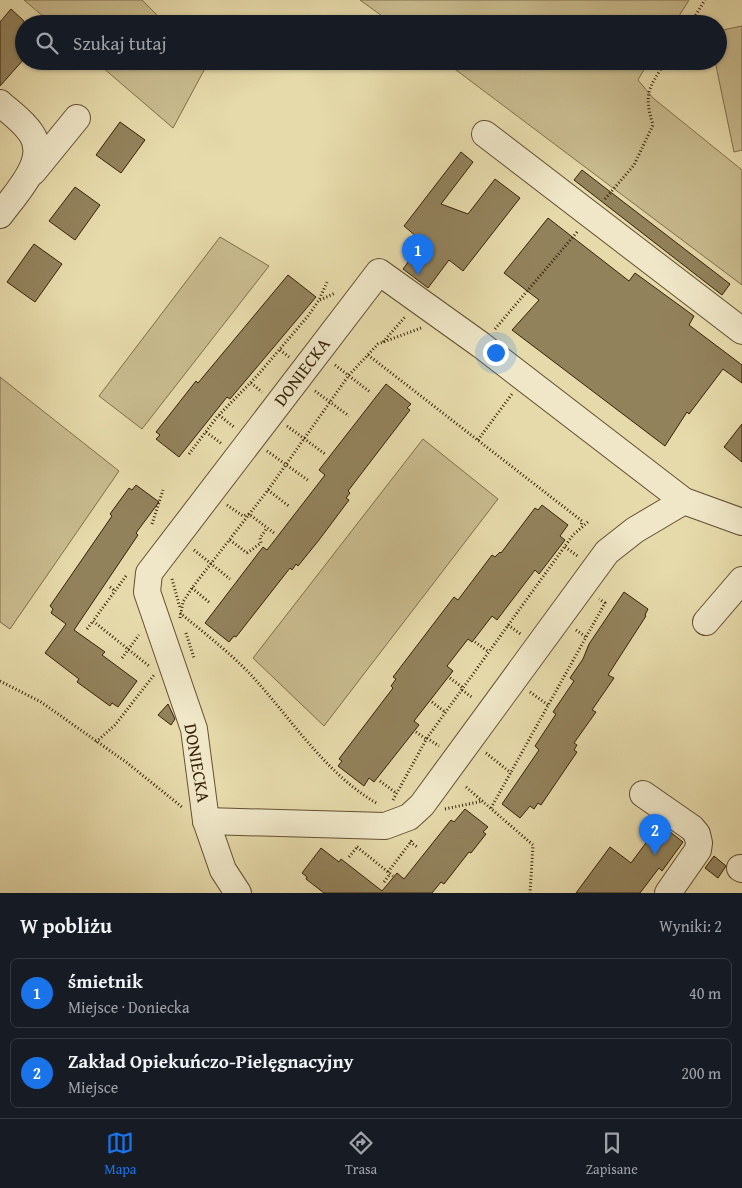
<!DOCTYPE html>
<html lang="pl">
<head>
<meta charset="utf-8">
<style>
	body { margin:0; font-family:"Gentium Book Plus",serif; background:#242831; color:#f1f3f6 }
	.you { position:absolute; left:495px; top:352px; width:18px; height:18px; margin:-12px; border:4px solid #fff; border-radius:50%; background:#1a73e8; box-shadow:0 0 0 8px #1a73e833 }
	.badge { display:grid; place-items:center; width:32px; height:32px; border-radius:50%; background:#1a73e8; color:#fff; font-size:16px; font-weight:700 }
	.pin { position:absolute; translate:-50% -41px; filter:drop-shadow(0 1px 2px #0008) }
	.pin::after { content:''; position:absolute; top:26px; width:18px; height:15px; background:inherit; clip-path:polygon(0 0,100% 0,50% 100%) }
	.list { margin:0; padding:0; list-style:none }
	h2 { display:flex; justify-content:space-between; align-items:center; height:65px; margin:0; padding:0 20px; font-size:21px }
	h2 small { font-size:16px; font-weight:400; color:#9ea1a6 }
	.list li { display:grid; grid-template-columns:32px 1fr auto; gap:15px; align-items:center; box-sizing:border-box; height:70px; margin:0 10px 10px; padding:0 10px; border:1px solid #363941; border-radius:8px }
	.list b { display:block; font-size:19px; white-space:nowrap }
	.list p { margin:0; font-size:16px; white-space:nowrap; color:#9ea1a6 }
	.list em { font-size:16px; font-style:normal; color:#9ea1a6 }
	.icon { flex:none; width:28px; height:28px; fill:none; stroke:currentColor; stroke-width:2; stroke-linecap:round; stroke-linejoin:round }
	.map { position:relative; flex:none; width:742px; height:893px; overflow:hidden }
	.search { position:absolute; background:#171b24; box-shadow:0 1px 4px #0004; left:15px; right:15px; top:15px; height:55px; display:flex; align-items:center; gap:12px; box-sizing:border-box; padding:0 18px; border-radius:28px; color:#9ea1a6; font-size:19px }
	.sheet { height:225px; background:#171b24 }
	nav { display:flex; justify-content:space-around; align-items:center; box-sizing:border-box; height:70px; border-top:1px solid #363941; background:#171b24; font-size:14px; color:#9ea1a6 }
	nav a { display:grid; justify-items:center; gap:2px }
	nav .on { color:#1a73e8 }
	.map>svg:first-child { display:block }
	.green { fill:#c8bb8e; stroke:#806e4a }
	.building { fill:#92825c; stroke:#372207 }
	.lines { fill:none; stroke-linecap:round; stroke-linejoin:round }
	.minor-casing { stroke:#635030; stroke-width:28 }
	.path { stroke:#372207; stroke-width:3; stroke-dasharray:1 2.5; stroke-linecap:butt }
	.minor { stroke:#efe7c8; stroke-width:26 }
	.labels { text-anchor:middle; stroke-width:4; stroke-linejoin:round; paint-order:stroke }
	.street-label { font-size:18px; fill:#372207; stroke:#efe7c8 }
</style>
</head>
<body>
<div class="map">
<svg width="742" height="893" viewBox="0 0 742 893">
	<rect width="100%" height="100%" fill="#e6daaa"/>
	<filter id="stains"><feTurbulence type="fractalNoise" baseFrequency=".004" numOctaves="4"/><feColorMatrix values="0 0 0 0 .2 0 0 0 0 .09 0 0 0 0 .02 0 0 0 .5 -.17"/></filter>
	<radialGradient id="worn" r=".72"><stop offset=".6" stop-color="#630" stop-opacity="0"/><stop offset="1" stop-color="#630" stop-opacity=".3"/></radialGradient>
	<g class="green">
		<polygon points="24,0 142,0 166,24 52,24"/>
		<polygon points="360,0 689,0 674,24 393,24"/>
		<polygon points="742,26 742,150 734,152 715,61 718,61 718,31"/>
		<polygon points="95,61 209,61 173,128"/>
		<polygon points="444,61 649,61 638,80 653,98 742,170 742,285"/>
		<polygon points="220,237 269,266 142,429 99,396"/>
		<polygon points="0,377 119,471 10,629 0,622"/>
		<polygon points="423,439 498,499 324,726 253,658"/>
	</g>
	<g class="building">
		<polygon points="11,9 24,21 24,59 0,86 0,22"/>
		<polygon points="120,122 145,140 121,173 96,155"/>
		<polygon points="461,152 473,162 441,204 468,214 495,179 520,198 463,271 449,260 428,288 403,269 423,242 404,226"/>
		<polygon points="582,170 730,284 722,295 574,180"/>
		<polygon points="75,187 100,205 75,240 49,221"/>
		<polygon points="548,218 629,281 635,273 694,316 689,325 742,365 742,383 723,369 689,414 687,412 665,446 512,330 539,300 504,273"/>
		<polygon points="34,244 62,264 35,302 7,282"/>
		<polygon points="288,275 316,297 230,399 227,397 179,457 156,439 160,435 156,432 196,381 198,383"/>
		<polygon points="386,384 411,404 407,408 410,410 348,491 350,493 346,498 349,500 319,540 298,566 296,564 292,570 290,568 236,637 234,636 229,642 205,623 263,547 267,550 325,475 319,470"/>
		<polygon points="742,424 742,462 724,447"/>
		<polygon points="136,485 159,502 136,533 138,535 74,630 105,652 102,655 137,681 118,707 112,703 110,706 77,682 79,679 45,653 66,624 51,613 53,609 50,606 112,516 110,514 129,488 132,490"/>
		<polygon points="542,505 568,525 560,536 565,540 539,574 535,570 497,620 492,616 472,642 468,639 447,666 453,671 414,721 419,725 374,782 369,778 364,786 338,766 342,761 339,759 393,688 391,686 396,679 393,677 454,597 458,600 492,555 495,557 500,552 501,553 535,508 538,510"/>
		<polygon points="624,592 648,609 645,615 646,616 608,675 614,678 592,710 596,712 574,743 577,745 574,750 577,752 541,805 538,803 534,809 530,806 520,818 502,804 539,750 535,746 556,714 553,712 574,681 570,678 583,659 589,644"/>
		<polygon points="168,704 175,719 171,725 158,715"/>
		<polygon points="465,809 488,827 483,832 486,834 471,853 469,852 444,884 441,882 432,893 324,893 306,879 307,877 302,873 321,848 339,862 341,859 382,891 397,873 404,879 451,820 454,822"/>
		<polygon points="660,824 683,842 662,871 659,868 640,893 576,893 610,847 631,863"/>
		<polygon points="714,856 726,866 718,878 705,868"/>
	</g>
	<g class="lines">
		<g class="minor-casing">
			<g id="minor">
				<path d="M0 103C11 113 23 121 31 133 50 160 15 194 0 215"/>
				<polyline points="485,134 742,331"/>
				<polyline points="33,172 77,118"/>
				<polyline points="706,622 742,580"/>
				<polyline points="643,794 692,828 697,834 699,843 698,850 668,893"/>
				<polyline points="206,821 385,826 409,817 422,805 607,552 635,530 684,501"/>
				<polyline points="740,868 742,869"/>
				<polyline points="238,893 223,870 206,821 194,729 147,592 149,573 379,272 481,345 684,501 742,522"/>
			</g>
		</g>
		<g class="path">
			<polyline points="690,24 705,0"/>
			<path d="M605 199 634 165 653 125C643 93 649 88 666 61"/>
			<polyline points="320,300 335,293"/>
			<polyline points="495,329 578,231"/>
			<polyline points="383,342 405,317"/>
			<polyline points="280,350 289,357"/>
			<polyline points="368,355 582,521 581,526"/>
			<polyline points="335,365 370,392"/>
			<polyline points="251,383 262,392"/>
			<polyline points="315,391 349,416"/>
			<polyline points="219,415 235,428"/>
			<polyline points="287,426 325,454"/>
			<polyline points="206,432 222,444"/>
			<polyline points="478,440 512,394"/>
			<polyline points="267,451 309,481"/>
			<polyline points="189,454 217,417 257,376 308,316 319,300 328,280"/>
			<polyline points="268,490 290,507"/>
			<polyline points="227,505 243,516 249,514 274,533"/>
			<polyline points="152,524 163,490"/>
			<polyline points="230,540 247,553"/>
			<polyline points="565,547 579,557"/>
			<polyline points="194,550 230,579"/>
			<polyline points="247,553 261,543 260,538 267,528"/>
			<polyline points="126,576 93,621 149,666"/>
			<polyline points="172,579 180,608"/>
			<polyline points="110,587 115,591"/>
			<polyline points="192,588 210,603"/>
			<path d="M180 613C208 636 237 658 260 685 296 726 330 777 378 804"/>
			<polyline points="180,618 183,602 192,588 268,490 349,375 378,344 421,328"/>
			<polyline points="508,625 522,635"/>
			<polyline points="87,629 93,621"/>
			<polyline points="576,630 586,637"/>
			<polyline points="186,633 194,658"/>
			<polyline points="475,642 489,652"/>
			<polyline points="122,658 139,635"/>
			<polyline points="450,678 463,688"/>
			<polyline points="0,681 41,702 126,762 182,807"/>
			<polyline points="462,690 473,698"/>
			<polyline points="530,692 548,705"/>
			<polyline points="432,702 445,712"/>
			<polyline points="416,732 426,739"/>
			<polyline points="427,738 439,746"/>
			<polyline points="96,742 115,725 154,675"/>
			<polyline points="486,753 511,773"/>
			<polyline points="380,781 396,793"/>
			<polyline points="466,787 533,845 530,893"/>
			<polyline points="393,800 427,738 573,535 589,521"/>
			<polyline points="491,808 605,603 599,599"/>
			<polyline points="445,809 483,801"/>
			<polyline points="410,842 417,847"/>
			<polyline points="357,847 393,876"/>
			<polyline points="349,857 358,846"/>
			<polyline points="388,872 413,839"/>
			<polyline points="384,882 390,874"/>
		</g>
		<use href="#minor" class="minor"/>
	</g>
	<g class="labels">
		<g class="street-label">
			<text transform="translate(302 372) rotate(-53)" y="6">DONIECKA</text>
			<text transform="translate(197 763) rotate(80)" y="6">DONIECKA</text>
		</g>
	</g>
	<rect width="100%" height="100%" filter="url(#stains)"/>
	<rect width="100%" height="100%" fill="url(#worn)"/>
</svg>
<div class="you"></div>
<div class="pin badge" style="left:418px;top:275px">1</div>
<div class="pin badge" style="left:655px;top:855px">2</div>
<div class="search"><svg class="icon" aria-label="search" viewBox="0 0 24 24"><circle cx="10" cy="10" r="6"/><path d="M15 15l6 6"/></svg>Szukaj tutaj</div>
</div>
<section class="sheet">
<h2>W pobliżu<small>Wyniki: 2</small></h2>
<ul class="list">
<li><span class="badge">1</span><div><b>śmietnik</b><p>Miejsce · Doniecka</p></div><em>40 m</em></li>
<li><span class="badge">2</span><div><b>Zakład Opiekuńczo-Pielęgnacyjny</b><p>Miejsce</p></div><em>200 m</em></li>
</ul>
</section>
<nav>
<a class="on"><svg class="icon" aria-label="map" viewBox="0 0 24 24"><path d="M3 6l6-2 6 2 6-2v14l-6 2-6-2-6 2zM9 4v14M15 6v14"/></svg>Mapa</a>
<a><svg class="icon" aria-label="directions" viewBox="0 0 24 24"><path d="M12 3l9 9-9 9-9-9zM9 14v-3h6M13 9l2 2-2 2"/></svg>Trasa</a>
<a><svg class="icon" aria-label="saved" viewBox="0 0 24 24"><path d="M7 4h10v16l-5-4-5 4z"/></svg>Zapisane</a>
</nav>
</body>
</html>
